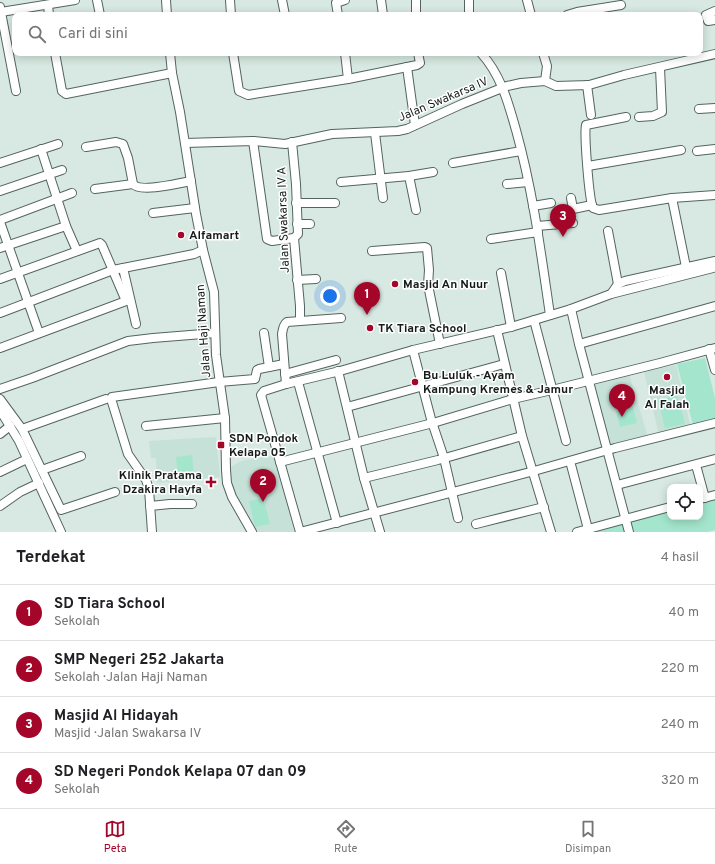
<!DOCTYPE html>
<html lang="id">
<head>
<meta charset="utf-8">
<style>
	body { margin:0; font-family:Overpass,sans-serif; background:#f6f6f6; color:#202124 }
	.controls { position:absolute; right:12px; bottom:12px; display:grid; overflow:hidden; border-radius:8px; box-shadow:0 2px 10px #0003 }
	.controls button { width:36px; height:36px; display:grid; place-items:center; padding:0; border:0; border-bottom:1px solid #e0e0e0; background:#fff; color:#202124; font:20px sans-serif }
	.you { position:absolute; left:330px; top:296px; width:14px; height:14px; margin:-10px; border:3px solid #fff; border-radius:50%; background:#1a73e8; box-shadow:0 0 0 6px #1a73e833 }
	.badge { display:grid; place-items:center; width:26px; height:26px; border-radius:50%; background:#a30629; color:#fff; font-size:13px; font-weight:700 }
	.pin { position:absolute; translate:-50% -33px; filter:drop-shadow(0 1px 2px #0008) }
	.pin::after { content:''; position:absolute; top:21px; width:14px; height:12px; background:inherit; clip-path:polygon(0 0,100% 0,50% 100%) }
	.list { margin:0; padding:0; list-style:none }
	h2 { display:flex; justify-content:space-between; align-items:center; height:52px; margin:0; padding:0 16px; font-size:17px }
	h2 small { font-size:13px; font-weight:400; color:#757577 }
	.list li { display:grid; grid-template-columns:26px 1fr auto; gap:12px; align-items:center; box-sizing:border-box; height:56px; padding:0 16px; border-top:1px solid #e0e0e0 }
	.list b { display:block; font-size:15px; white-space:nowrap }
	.list p { margin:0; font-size:13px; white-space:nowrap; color:#757577 }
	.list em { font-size:13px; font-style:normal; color:#757577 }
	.icon { flex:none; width:22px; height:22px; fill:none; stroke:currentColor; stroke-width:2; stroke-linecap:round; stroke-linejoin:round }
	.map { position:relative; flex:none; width:715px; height:532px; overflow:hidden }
	.search { position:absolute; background:#fff; box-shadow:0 2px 10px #0003; left:12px; right:12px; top:12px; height:44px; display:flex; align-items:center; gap:10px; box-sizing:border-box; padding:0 14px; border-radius:8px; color:#757577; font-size:15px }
	.sheet { height:276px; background:#fff }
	nav { display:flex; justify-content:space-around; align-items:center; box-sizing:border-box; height:56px; border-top:1px solid #e0e0e0; background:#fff; font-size:11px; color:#757577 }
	nav a { display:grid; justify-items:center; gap:2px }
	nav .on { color:#a30629 }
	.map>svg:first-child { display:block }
	.built { fill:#c6e1d7 }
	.green { fill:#a4e5cd }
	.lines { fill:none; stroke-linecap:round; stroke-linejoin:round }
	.minor-casing { stroke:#54645e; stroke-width:10 }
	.minor { stroke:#fff; stroke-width:8 }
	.poi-dot { fill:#a30629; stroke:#fff; stroke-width:1.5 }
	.labels { text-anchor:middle; stroke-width:3; stroke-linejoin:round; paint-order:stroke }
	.street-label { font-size:12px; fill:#151c19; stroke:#fff }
	.poi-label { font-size:12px; font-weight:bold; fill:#151c19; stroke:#fff; text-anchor:start }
</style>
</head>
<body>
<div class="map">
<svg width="715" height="532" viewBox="0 0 715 532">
	<rect width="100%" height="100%" fill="#d7e9e2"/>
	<g class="built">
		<polygon points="676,365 691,428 659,435 644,372"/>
		<polygon points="629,374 648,437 610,447 593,383"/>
		<polygon points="216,437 220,477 157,483 156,458 151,458 149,441"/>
		<polygon points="273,455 294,532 256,532 228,479 226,470 241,461"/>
	</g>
	<g class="green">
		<polygon points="705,358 715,398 715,420 693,425 677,364"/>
		<polygon points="677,395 685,424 665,428 658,400"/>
		<polygon points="631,399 637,423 620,427 614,403"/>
		<polygon points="192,455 194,478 178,479 176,457"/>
		<polygon points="263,498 270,524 255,527 249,501"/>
		<polygon points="715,499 715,530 707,532 593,532 670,511 670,517 700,517 700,503"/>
	</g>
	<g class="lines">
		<g class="minor-casing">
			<g id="minor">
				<polyline points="97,0 100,15"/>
				<polyline points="166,0 167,15"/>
				<polyline points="230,0 231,15"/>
				<polyline points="282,0 285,15"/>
				<polyline points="381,0 383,15"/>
				<polyline points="416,0 416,15"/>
				<polyline points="527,0 531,15"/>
				<polyline points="48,5 49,15"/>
				<polyline points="0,7 16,91"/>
				<polyline points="715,11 706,15 708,21 715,20"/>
				<polyline points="1,12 75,0"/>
				<polyline points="338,15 336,3 345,0"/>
				<polyline points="469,15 469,0"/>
				<polyline points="567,15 577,12 621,5"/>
				<polyline points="55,53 62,91 66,94 172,73"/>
				<polyline points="170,53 172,73 180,112 196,214 203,250 214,292 216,355 225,418 226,470 227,483 232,497 252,532"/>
				<polyline points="233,53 239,91 248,95 348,79 417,65 420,63 418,53"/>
				<polyline points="345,53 348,79"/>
				<path d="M481 53C501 75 508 102 516 130 533 191 541 253 550 315"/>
				<polyline points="543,53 547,66 545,81"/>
				<polyline points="407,67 415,125"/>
				<polyline points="587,85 591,115"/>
				<polyline points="699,109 715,108"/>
				<path d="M626 117 586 125C584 134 589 200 593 208L599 210 672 198 715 195"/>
				<polyline points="639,117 653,116 662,112 660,68"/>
				<polyline points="375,133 383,198"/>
				<polyline points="253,141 267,239 272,241 294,238"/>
				<polyline points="292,142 296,184 298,234 294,238 300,306 300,321"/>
				<polyline points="185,143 253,141 285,144 332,134 398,131 407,129 462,104 507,86 521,83 545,81 556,86 589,85 624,75 715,54"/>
				<polyline points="86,147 116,142 123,144 128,158 133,184"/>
				<polyline points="41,149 66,226 77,251"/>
				<polyline points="697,151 715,149"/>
				<polyline points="0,163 58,144"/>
				<polyline points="453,163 521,151"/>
				<polyline points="588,166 681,150"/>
				<polyline points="409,176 416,210"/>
				<polyline points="341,182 409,176 433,172"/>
				<polyline points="507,184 528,182"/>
				<path d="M95 189 133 184C140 193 180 183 191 181"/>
				<polyline points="0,191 62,170"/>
				<polyline points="571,198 573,209 592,205"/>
				<polyline points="672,198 686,267"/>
				<polyline points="296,203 335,203"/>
				<polyline points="533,206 551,203"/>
				<polyline points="153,213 195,208"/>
				<polyline points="0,220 72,193"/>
				<polyline points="0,222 39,333"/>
				<polyline points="297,224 310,224"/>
				<polyline points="537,226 573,223"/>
				<polyline points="608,231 618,284"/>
				<polyline points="491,239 538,232"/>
				<polyline points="0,248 66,226"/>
				<polyline points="372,251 425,247 427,248 429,270 428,285 440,344"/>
				<polyline points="123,268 136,324"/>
				<polyline points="713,268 611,294 571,309 511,327 413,350 340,371 286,384 264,391 261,395 300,532 534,471 615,448 715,423"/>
				<polyline points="501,273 511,327"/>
				<polyline points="0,279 100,243 102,245 126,301 0,348"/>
				<polyline points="297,280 316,279"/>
				<polyline points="611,294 618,284 625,281 715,261"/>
				<polyline points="571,309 579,344 629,532"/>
				<polyline points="0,313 113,270 194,254 203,250"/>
				<polyline points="534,320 566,441"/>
				<polyline points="497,330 522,436 551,532"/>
				<polyline points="264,333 269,367"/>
				<polyline points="579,344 715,306"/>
				<polyline points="709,349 715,370"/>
				<polyline points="413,350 431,419 444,458 458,518"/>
				<polyline points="338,371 364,478 380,532"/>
				<polyline points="285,374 336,360"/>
				<polyline points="298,382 337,523"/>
				<path d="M286 384 282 334C283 329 283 325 287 322L341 318"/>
				<polyline points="0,389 32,378 128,341 153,338 215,333"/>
				<polyline points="0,399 22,429 61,510 115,492"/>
				<polyline points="347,407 504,364"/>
				<polyline points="0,410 19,441 61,532"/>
				<polyline points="146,426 225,418"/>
				<polyline points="22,429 106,399"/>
				<polyline points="0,434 10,426"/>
				<polyline points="570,461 588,529"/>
				<polyline points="280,462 433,423 513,399 552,390 660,363 715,348"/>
				<polyline points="696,465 705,498"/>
				<polyline points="42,470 81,456"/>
				<polyline points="0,472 27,459"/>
				<polyline points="364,478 438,460 522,436"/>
				<polyline points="617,485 715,459"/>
				<polyline points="700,499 715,495"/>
				<polyline points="0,506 20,492 39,483"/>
				<polyline points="150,506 170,504 192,504"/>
				<polyline points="476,524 544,507"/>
				<polyline points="152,532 149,489 146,480 128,454 112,402 112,397 219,382 255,379 257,370 259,369 284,364"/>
				<polyline points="577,532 670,507"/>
			</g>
		</g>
		<use href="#minor" class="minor"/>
	</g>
	<g class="poi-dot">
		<circle cx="181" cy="235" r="4"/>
		<circle cx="395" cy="284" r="4"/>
		<circle cx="370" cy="328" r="4"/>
		<circle cx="667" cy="377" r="4"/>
		<circle cx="415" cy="382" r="4"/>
		<rect x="217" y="441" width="8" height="8" rx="2"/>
		<path d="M209 476h4v4h4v4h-4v4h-4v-4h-4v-4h4z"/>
	</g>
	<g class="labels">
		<g class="street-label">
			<text transform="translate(443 99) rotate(-23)" y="4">Jalan Swakarsa IV</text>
			<text transform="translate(283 220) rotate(-92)" y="4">Jalan Swakarsa IV A</text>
			<text transform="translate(203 331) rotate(-94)" y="4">Jalan Haji Naman</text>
		</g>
		<g class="poi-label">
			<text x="189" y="239">Alfamart</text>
			<text x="403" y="288">Masjid An Nuur</text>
			<text x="378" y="332">TK Tiara School</text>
			<text x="423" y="379">Bu Luluk - Ayam<tspan x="423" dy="14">Kampung Kremes &amp; Jamur</tspan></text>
			<text x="667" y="394" text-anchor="middle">Masjid<tspan x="667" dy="14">Al Falah</tspan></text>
			<text x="229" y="442">SDN Pondok<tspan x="229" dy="14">Kelapa 05</tspan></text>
			<text x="202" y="479" text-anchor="end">Klinik Pratama<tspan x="202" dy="14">Dzakira Hayfa</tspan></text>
		</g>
	</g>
</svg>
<div class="controls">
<button><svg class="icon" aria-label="locate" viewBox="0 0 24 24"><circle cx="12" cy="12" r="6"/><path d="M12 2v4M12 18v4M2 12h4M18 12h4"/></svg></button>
</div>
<div class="you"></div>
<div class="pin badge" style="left:367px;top:315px">1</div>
<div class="pin badge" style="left:263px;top:502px">2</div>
<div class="pin badge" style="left:563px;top:237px">3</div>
<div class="pin badge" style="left:622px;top:417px">4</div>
<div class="search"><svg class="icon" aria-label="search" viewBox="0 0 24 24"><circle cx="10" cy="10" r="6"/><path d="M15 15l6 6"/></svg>Cari di sini</div>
</div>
<section class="sheet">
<h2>Terdekat<small>4 hasil</small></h2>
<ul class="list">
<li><span class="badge">1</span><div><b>SD Tiara School</b><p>Sekolah</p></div><em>40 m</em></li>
<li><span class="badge">2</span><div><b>SMP Negeri 252 Jakarta</b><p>Sekolah · Jalan Haji Naman</p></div><em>220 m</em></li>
<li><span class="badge">3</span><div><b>Masjid Al Hidayah</b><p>Masjid · Jalan Swakarsa IV</p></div><em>240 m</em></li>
<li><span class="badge">4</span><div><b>SD Negeri Pondok Kelapa 07 dan 09</b><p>Sekolah</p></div><em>320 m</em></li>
</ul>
</section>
<nav>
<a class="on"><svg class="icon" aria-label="map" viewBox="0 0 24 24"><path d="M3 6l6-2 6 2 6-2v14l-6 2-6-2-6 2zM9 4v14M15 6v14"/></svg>Peta</a>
<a><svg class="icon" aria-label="directions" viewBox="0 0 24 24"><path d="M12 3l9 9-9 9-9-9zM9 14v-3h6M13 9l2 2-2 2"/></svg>Rute</a>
<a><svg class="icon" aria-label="saved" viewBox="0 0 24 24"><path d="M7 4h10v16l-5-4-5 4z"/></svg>Disimpan</a>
</nav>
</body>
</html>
